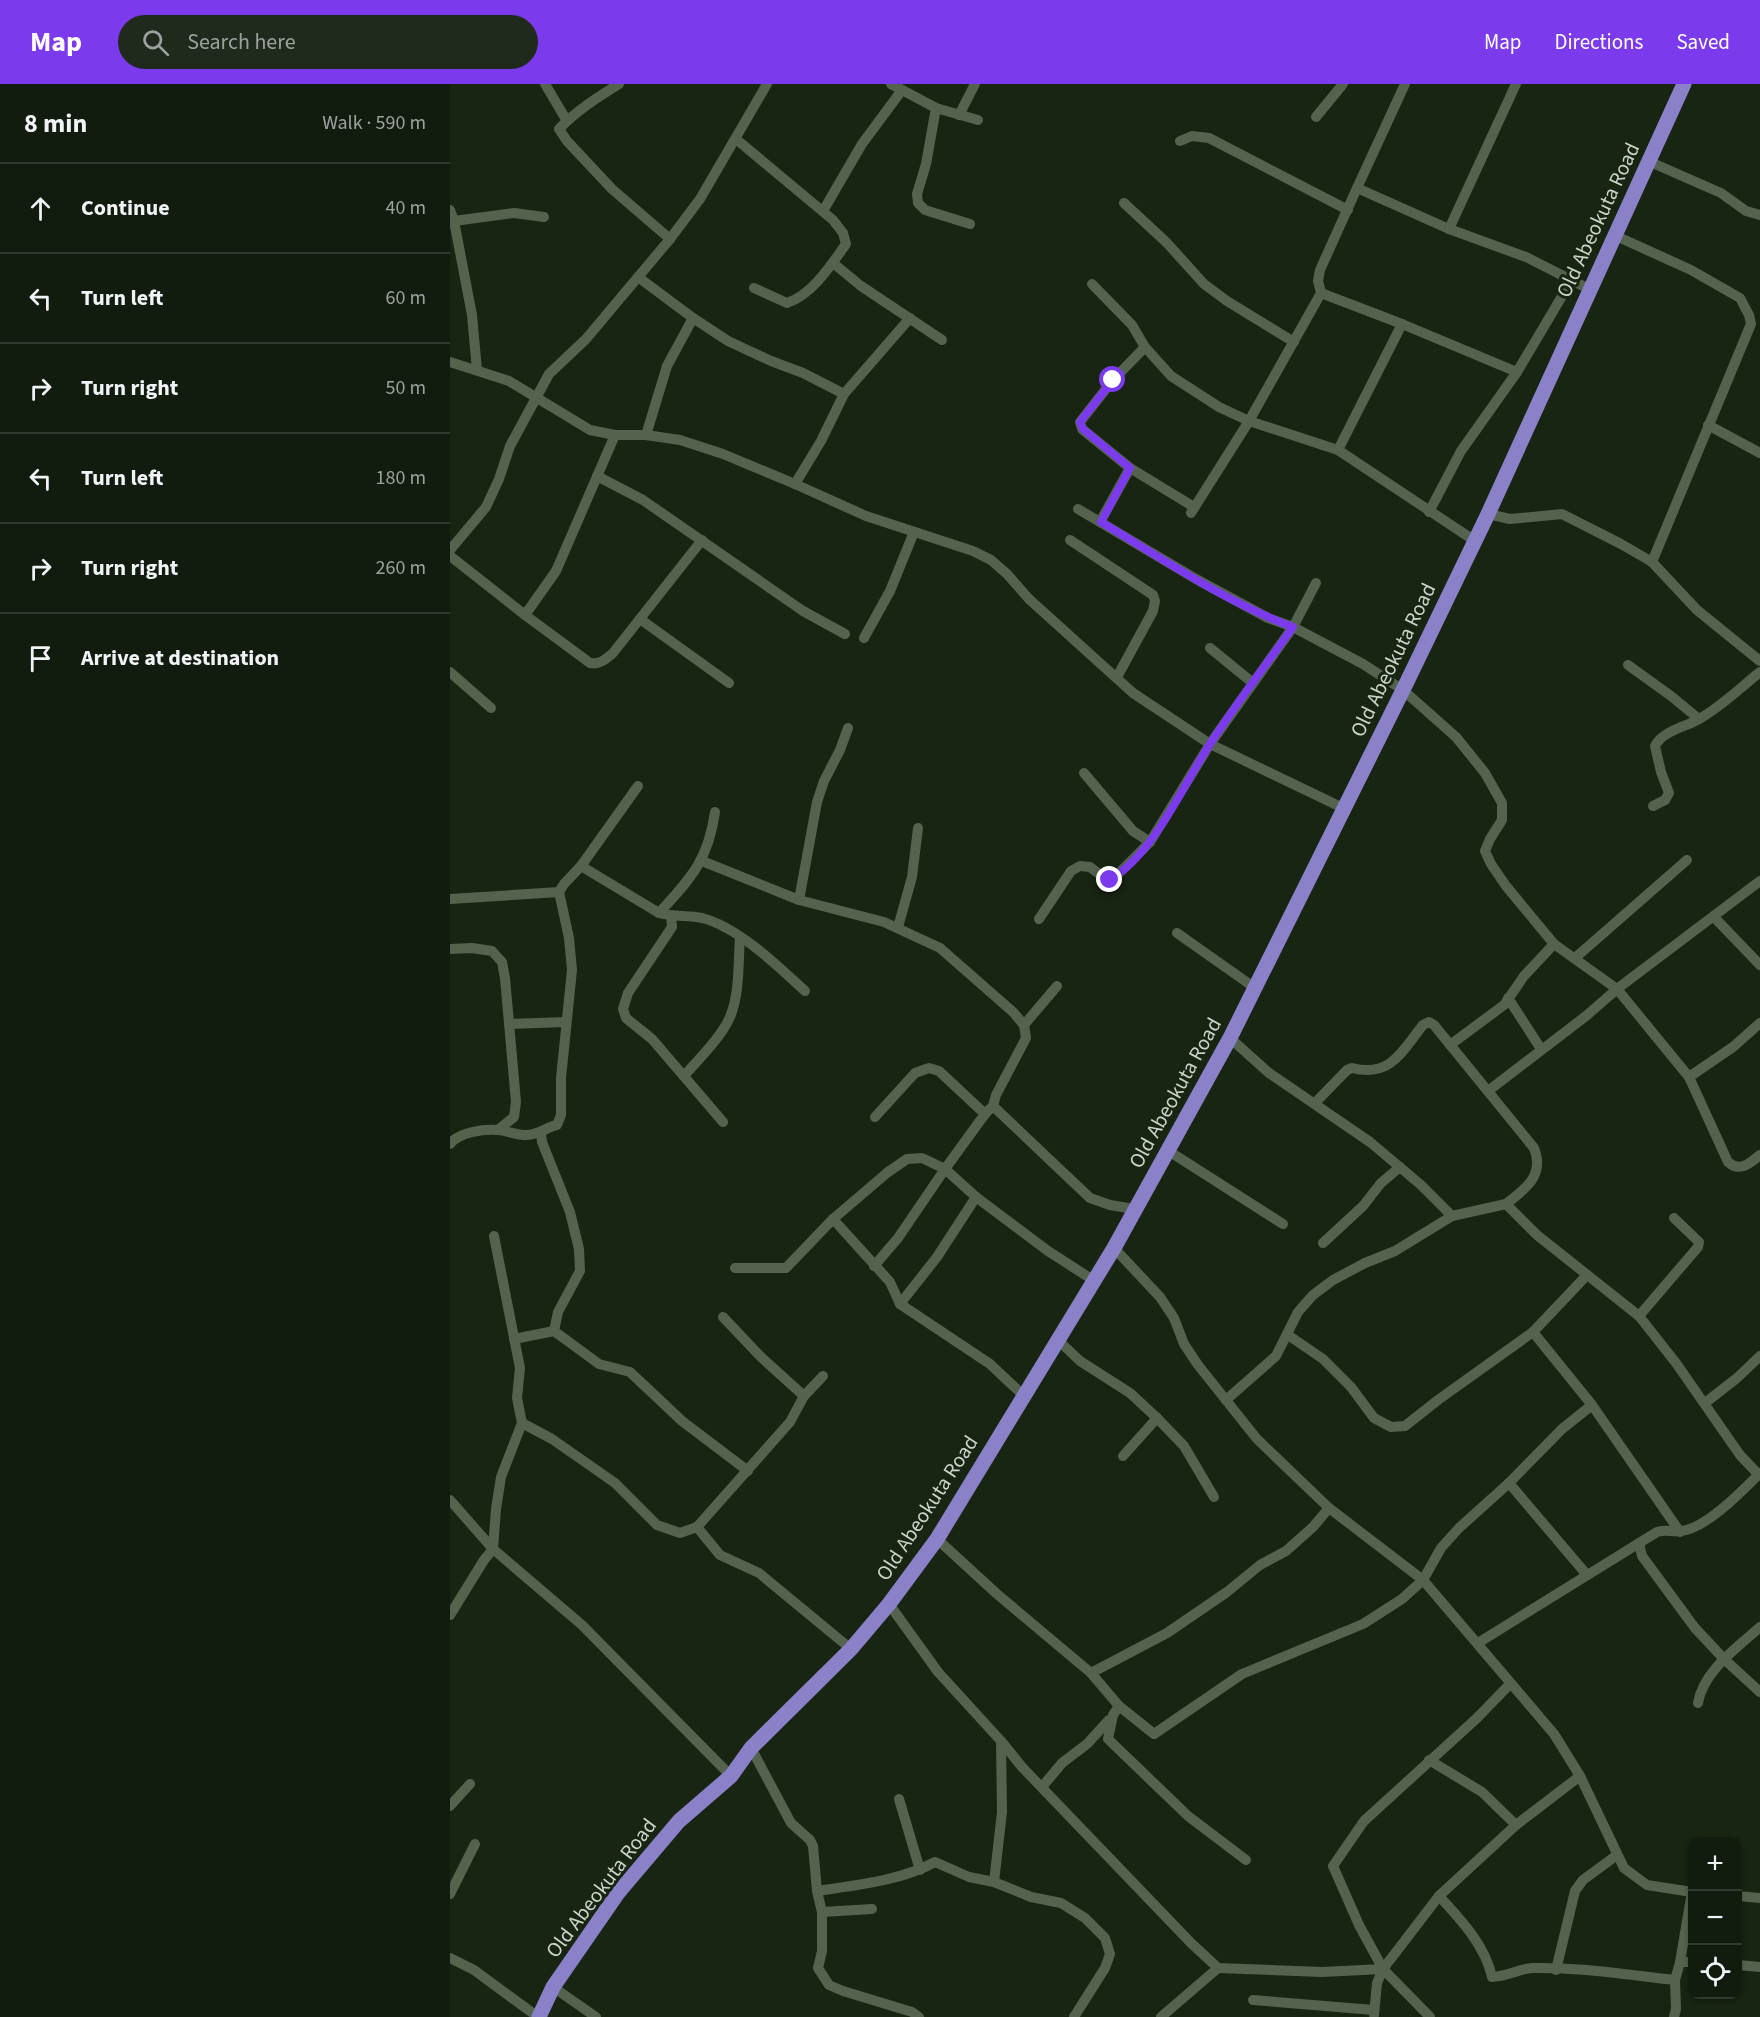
<!DOCTYPE html>
<html lang="en">
<head>
<meta charset="utf-8">
<style>
	body { margin:0; font-family:"Source Sans 3",sans-serif; background:#1f291c; color:#f1f3f6 }
	.controls { position:absolute; right:18px; bottom:18px; display:grid; overflow:hidden; border-radius:12px; box-shadow:0 2px 4px #0004 }
	.controls button { width:54px; height:54px; display:grid; place-items:center; padding:0; border:0; border-bottom:2px solid #313a2e; background:#121c0e; color:#f1f3f6; font:30px sans-serif }
	.stop { position:absolute; width:18px; height:18px; margin:-14px; border:4px solid #7c3aed; border-radius:50%; background:#fff }
	.stop.end { background:#7c3aed; border-color:#fff; box-shadow:0 2px 6px #0008 }
	.list { margin:0; padding:0; list-style:none }
	h2 { display:flex; justify-content:space-between; align-items:center; height:78px; margin:0; padding:0 24px; font-size:26px }
	h2 small { font-size:20px; font-weight:400; color:#9ca19e }
	.list li { display:grid; grid-template-columns:39px 1fr auto; gap:18px; align-items:center; box-sizing:border-box; height:90px; padding:0 24px; border-top:2px solid #313a2e }
	.list b { display:block; font-size:22px; white-space:nowrap }
	.list em { font-size:20px; font-style:normal; color:#9ca19e }
	.icon { flex:none; width:33px; height:33px; fill:none; stroke:currentColor; stroke-width:2; stroke-linecap:round; stroke-linejoin:round }
	.map { position:relative; flex:none; width:1310px; height:1933px; overflow:hidden }
	header { display:flex; align-items:center; gap:36px; box-sizing:border-box; height:84px; padding:0 30px; background:#7c3aed; color:#fff }
	header strong { font-size:28px }
	nav { display:flex; gap:33px; margin-inline-start:auto; font-size:21px }
	.search { width:420px; height:54px; background:#1f291c; display:flex; align-items:center; gap:15px; box-sizing:border-box; padding:0 21px; border-radius:33px; color:#9ca19e; font-size:22px }
	main { display:flex }
	aside { flex:1; background:#121c0e }
	.map>svg:first-child { display:block }
	.lines { fill:none; stroke-linecap:round; stroke-linejoin:round }
	.minor { stroke:#54634d; stroke-width:10 }
	.highway { stroke:#8a81c8; stroke-width:15 }
	.route { stroke:#7c3aed; stroke-width:8 }
	.labels { text-anchor:middle; stroke-width:6; stroke-linejoin:round; paint-order:stroke }
	.street-label { font-size:21px; fill:#cbd4c8; stroke:#182512 }
</style>
</head>
<body>
<header>
<strong>Map</strong>
<div class="search"><svg class="icon" aria-label="search" viewBox="0 0 24 24"><circle cx="10" cy="10" r="6"/><path d="M15 15l6 6"/></svg>Search here</div>
<nav><a>Map</a><a>Directions</a><a>Saved</a></nav>
</header>
<main>
<aside>
<h2>8 min<small>Walk · 590 m</small></h2>
<ul class="list">
<li><svg class="icon" aria-label="ahead" viewBox="0 0 24 24"><path d="M12 20V5M6 11l6-6 6 6"/></svg><div><b>Continue</b></div><em>40 m</em></li>
<li><svg class="icon" aria-label="left" viewBox="0 0 24 24"><path d="M17 20v-9H6M10 6l-5 5 5 5"/></svg><div><b>Turn left</b></div><em>60 m</em></li>
<li><svg class="icon" aria-label="right" viewBox="0 0 24 24"><path d="M7 20v-9h11M14 6l5 5-5 5"/></svg><div><b>Turn right</b></div><em>50 m</em></li>
<li><svg class="icon" aria-label="left" viewBox="0 0 24 24"><path d="M17 20v-9H6M10 6l-5 5 5 5"/></svg><div><b>Turn left</b></div><em>180 m</em></li>
<li><svg class="icon" aria-label="right" viewBox="0 0 24 24"><path d="M7 20v-9h11M14 6l5 5-5 5"/></svg><div><b>Turn right</b></div><em>260 m</em></li>
<li><svg class="icon" aria-label="arrive" viewBox="0 0 24 24"><path d="M6 21V4h12l-3 4 3 4H6"/></svg><div><b>Arrive at destination</b></div></li>
</ul>
</aside>
<div class="map">
<svg width="1310" height="1933" viewBox="0 0 1310 1933">
	<rect width="100%" height="100%" fill="#182512"/>
	<g class="lines">
		<g class="minor">
			<polyline points="95,0 117,37"/>
			<path d="M169 0C148 13 126 27 109 45L117 57 162 105 220 155"/>
			<polyline points="441,0 486,24 528,36"/>
			<polyline points="955,0 907,104 999,145 1076,173 1139,205"/>
			<polyline points="486,24 476,80 467,110 468,119 475,126 520,140"/>
			<polyline points="509,31 525,0"/>
			<polyline points="866,33 893,0"/>
			<path d="M286 55 383 136 393 149 396 160C381 181 362 211 337 219L304 204"/>
			<polyline points="730,57 742,52 759,54 898,126"/>
			<polyline points="1198,77 1271,109 1296,127 1310,131"/>
			<polyline points="674,119 717,159 754,200 777,217 844,258"/>
			<polyline points="0,126 4,137 22,231 27,286"/>
			<polyline points="373,127 412,60 452,6"/>
			<polyline points="4,137 64,129 94,133"/>
			<polyline points="999,145 1066,0"/>
			<polyline points="1164,151 1241,186 1290,214 1299,231 1301,240 1202,478"/>
			<polyline points="383,179 411,202 492,256"/>
			<polyline points="188,193 243,234 278,257 321,277 353,289 394,310"/>
			<polyline points="642,200 682,241 695,263 721,292 769,323 799,337 888,366 1025,457"/>
			<polyline points="871,209 952,240 1067,288"/>
			<polyline points="695,263 663,296 630,338 632,345 680,384 744,423"/>
			<polyline points="0,278 59,297 140,346 165,351 196,351 230,356 273,370 345,400 416,432 523,467 541,476 557,490 579,515 683,609 760,660 893,724"/>
			<polyline points="1258,341 1310,369"/>
			<polyline points="196,351 217,282 243,234"/>
			<polyline points="888,366 952,240"/>
			<polyline points="147,392 193,416 353,527 395,550"/>
			<polyline points="345,400 371,357 394,310 460,234"/>
			<path d="M628 425 746 495 818 534 843 543 913 580 953 606 1006 653 1035 689 1052 719V736L1040 755 1035 767 1041 780 1056 802 1104 860 1167 905 1239 993 1278 1078C1290 1089 1300 1079 1310 1071"/>
			<polyline points="979,428 1011,367 1067,288 1121,197"/>
			<polyline points="741,429 799,337 871,209 868,197 870,186 907,104"/>
			<polyline points="1038,430 1060,435 1112,430 1171,460 1202,478 1247,526 1310,577"/>
			<polyline points="650,438 680,384"/>
			<polyline points="620,456 703,511 705,517 703,527 667,593"/>
			<polyline points="0,466 36,423 49,395 60,362 99,290 136,255 220,155 250,115 317,0"/>
			<path d="M0 472 75 531 140 579C150 581 156 575 163 569L252 456"/>
			<polyline points="75,531 106,487 165,351"/>
			<polyline points="190,535 279,599"/>
			<polyline points="414,554 440,507 464,448"/>
			<polyline points="760,564 803,599"/>
			<polyline points="1178,581 1221,612 1249,635"/>
			<polyline points="0,588 41,624"/>
			<polyline points="634,689 683,747 700,758"/>
			<path d="M1203 722 1215 716 1219 709 1211 688 1205 662C1212 647 1236 643 1249 635 1271 623 1290 604 1310 588"/>
			<polyline points="252,777 349,816 434,838 490,864 563,928 574,941 576,954 546,1011 543,1022 535,1030 495,1085 448,1154 424,1182"/>
			<path d="M131 782 209 829C223 833 238 831 252 834 288 843 328 882 355 907"/>
			<polyline points="0,815 109,808"/>
			<polyline points="349,816 367,718 374,697 390,666 398,644"/>
			<path d="M209 829C241 794 258 777 265 728"/>
			<polyline points="221,832 222,843 178,909 173,925 176,934 202,955 273,1038"/>
			<polyline points="1264,833 1310,881"/>
			<polyline points="589,835 621,787 630,782 640,783 653,793 660,796 667,791 700,758 760,660 843,543 866,499"/>
			<polyline points="448,843 462,793 468,744"/>
			<polyline points="727,849 805,904"/>
			<polyline points="0,865 22,864 42,867 52,878 55,894 66,1018 64,1033 48,1046"/>
			<polyline points="1125,874 1237,776"/>
			<polyline points="1058,914 1091,965"/>
			<polyline points="59,940 116,938"/>
			<polyline points="574,941 607,902"/>
			<polyline points="780,954 819,989 920,1058 971,1101 1002,1132"/>
			<polyline points="1000,961 1054,921 1074,892 1104,860"/>
			<path d="M234 992C248 976 272 952 280 933 290 909 288 879 290 853"/>
			<polyline points="1239,993 1283,963 1310,939"/>
			<polyline points="1038,1007 1136,932 1167,905 1310,797"/>
			<path d="M865 1019 897 986 902 984C941 994 952 967 973 941L979 938 984 941 1084 1064C1095 1092 1075 1105 1056 1120"/>
			<polyline points="543,1022 640,1114 660,1121 684,1125"/>
			<polyline points="425,1033 465,989 479,984 489,987 535,1030"/>
			<polyline points="91,1049 92,1058 120,1128 129,1165 130,1187 108,1228 104,1247"/>
			<path d="M0 1060C9 1048 34 1045 48 1046 58 1047 67 1051 76 1051 89 1051 96 1043 107 1041L111 1031V994L122 886 119 854 109 808 114 800 131 782 188 702"/>
			<polyline points="717,1066 833,1140"/>
			<polyline points="383,1135 440,1198 450,1220 540,1280 573,1311"/>
			<polyline points="873,1159 913,1122 931,1099 950,1083"/>
			<polyline points="664,1164 710,1213 724,1234 734,1260 748,1281 807,1355 879,1424 973,1496 1104,1650 1130,1692 1174,1784 1197,1801 1242,1808"/>
			<polyline points="285,1184 336,1184 383,1135 438,1088 457,1075 472,1074 495,1085 526,1113 598,1167 643,1196"/>
			<polyline points="450,1220 487,1173 526,1113"/>
			<polyline points="1189,1232 1248,1163 1249,1158 1224,1134"/>
			<polyline points="273,1233 311,1273 354,1312"/>
			<polyline points="1083,1248 1142,1321 1230,1448"/>
			<polyline points="838,1251 873,1275 901,1303 924,1334 941,1343 955,1342 988,1316 1083,1248 1137,1191"/>
			<polyline points="64,1255 104,1247 149,1280 180,1288 232,1337 298,1387"/>
			<polyline points="607,1255 630,1277 680,1309 707,1334 734,1362 764,1413"/>
			<polyline points="776,1316 826,1272 848,1228 863,1211 883,1196 915,1179 945,1167 1002,1132 1056,1120 1087,1151 1189,1232 1226,1279 1290,1371 1308,1390"/>
			<polyline points="1255,1319 1287,1294 1310,1272"/>
			<polyline points="72,1339 102,1355 165,1399 207,1441 230,1449 247,1443 270,1471 309,1489 401,1565"/>
			<polyline points="673,1372 707,1334"/>
			<polyline points="1059,1399 1137,1491"/>
			<polyline points="0,1416 43,1465 132,1541 281,1692"/>
			<polyline points="247,1443 340,1338 354,1312 373,1292"/>
			<polyline points="487,1455 547,1510 641,1589 669,1622 663,1631 658,1655 738,1732 796,1776"/>
			<polyline points="1189,1459 1192,1472 1245,1544 1274,1575 1310,1608"/>
			<polyline points="439,1520 488,1588 551,1657 572,1683 741,1859 768,1884 872,1888 933,1885 989,1812 1066,1741 1130,1692"/>
			<polyline points="0,1531 34,1476 43,1465 46,1425 51,1393 72,1339 67,1314 70,1284 44,1152"/>
			<path d="M1028 1559 1207 1448C1217 1445 1221 1448 1230 1447 1255 1446 1293 1406 1310 1389"/>
			<polyline points="641,1589 717,1549 777,1508 810,1481 836,1467 863,1443 879,1424"/>
			<path d="M1248 1619C1253 1587 1288 1563 1310 1543"/>
			<polyline points="669,1622 704,1650 792,1590 913,1540 952,1515 973,1496 991,1464 1009,1444 1059,1399 1112,1345 1142,1321"/>
			<polyline points="301,1664 341,1739 360,1756 363,1762 367,1807 372,1828 372,1867 368,1884 379,1901 393,1907 462,1928 469,1933"/>
			<polyline points="979,1676 1032,1708 1066,1741"/>
			<polyline points="592,1703 612,1679 637,1660 659,1636"/>
			<polyline points="449,1715 470,1786"/>
			<polyline points="0,1722 20,1700"/>
			<polyline points="544,1798 552,1728 551,1657"/>
			<path d="M367 1807C407 1801 450 1797 485 1778L519 1793 544 1798 581 1813 611 1819 635 1834 655 1854 660 1870 655 1884 624 1933"/>
			<polyline points="0,1810 25,1760"/>
			<path d="M989 1812C1011 1836 1035 1861 1042 1893 1056 1893 1069 1885 1082 1884 1130 1883 1178 1891 1225 1896"/>
			<polyline points="1288,1812 1310,1814"/>
			<polyline points="372,1828 422,1825"/>
			<polyline points="0,1874 24,1886 88,1933"/>
			<polyline points="1230,1878 1242,1878"/>
			<polyline points="1288,1881 1310,1883"/>
			<polyline points="1106,1886 1125,1807 1133,1796 1167,1771"/>
			<polyline points="103,1903 146,1933"/>
			<polyline points="803,1916 924,1926"/>
			<polyline points="924,1931 927,1899 933,1885"/>
			<polyline points="711,1933 768,1884"/>
			<polyline points="980,1933 933,1885 909,1841 883,1782 914,1737 1027,1634 1060,1600"/>
			<polyline points="1224,1933 1226,1925 1225,1896 1230,1878 1242,1808"/>
		</g>
		<polyline class="highway" points="89,1933 103,1903 168,1809 229,1737 281,1692 301,1664 401,1565 439,1520 487,1455 664,1164 780,954 953,606 1038,430 1234,0"/>
	</g>
	<g class="lines">
		<path class="route" d="M660 796C705 768 732 703 760 660 786 620 815 582 843 543 775 518 713 475 651 438L680 384 633 345 630 338 663 296"/>
	</g>
	<g class="labels">
		<g class="street-label">
			<text transform="translate(1148 136) rotate(-65)" y="7">Old Abeokuta Road</text>
			<text transform="translate(943 576) rotate(-64)" y="7">Old Abeokuta Road</text>
			<text transform="translate(725 1009) rotate(-61)" y="7">Old Abeokuta Road</text>
			<text transform="translate(477 1424) rotate(-57)" y="7">Old Abeokuta Road</text>
			<text transform="translate(151 1804) rotate(-53)" y="7">Old Abeokuta Road</text>
		</g>
	</g>
</svg>
<div class="controls">
<button>+</button>
<button>−</button>
<button><svg class="icon" aria-label="locate" viewBox="0 0 24 24"><circle cx="12" cy="12" r="6"/><path d="M12 2v4M12 18v4M2 12h4M18 12h4"/></svg></button>
</div>
<div class="stop" style="left:663px;top:296px"></div>
<div class="stop end" style="left:660px;top:796px"></div>
</div>
</main>
</body>
</html>
